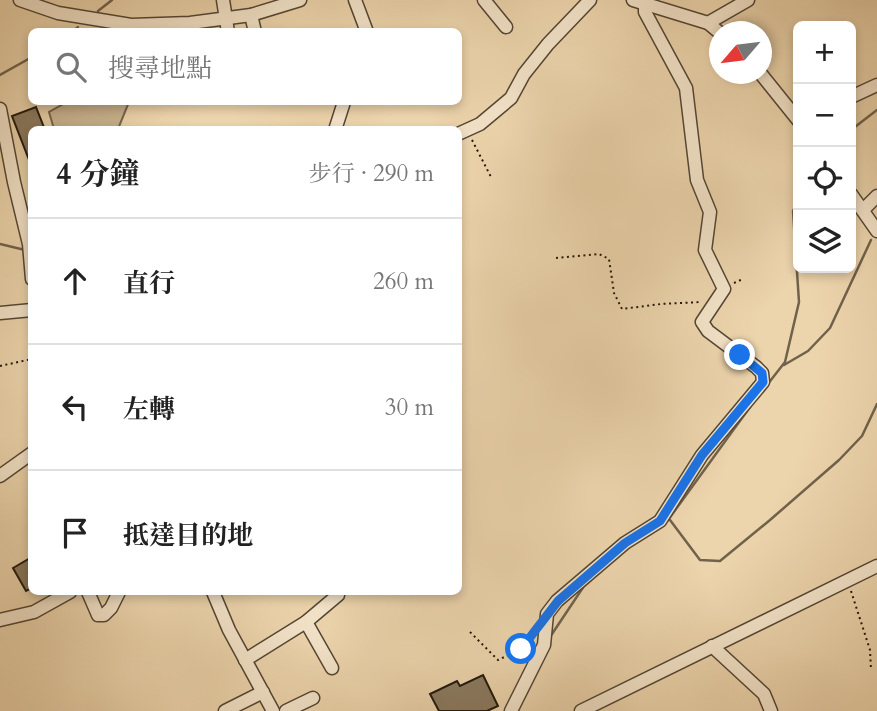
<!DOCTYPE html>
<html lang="zh-TW">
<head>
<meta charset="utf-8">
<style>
	body { margin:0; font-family:Cardo,"Noto Serif TC",serif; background:#f2f2f2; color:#222 }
	.controls { position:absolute; right:21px; top:21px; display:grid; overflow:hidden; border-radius:10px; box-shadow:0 4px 10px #0003 }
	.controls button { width:63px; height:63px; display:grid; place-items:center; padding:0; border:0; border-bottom:2px solid #e0e0e0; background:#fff; color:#222; font:35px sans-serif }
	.compass { position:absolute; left:709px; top:21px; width:63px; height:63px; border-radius:50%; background:#fff; box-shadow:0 4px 10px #0003; rotate:242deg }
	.stop { position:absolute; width:21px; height:21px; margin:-16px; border:5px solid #1a73e8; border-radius:50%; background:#fff }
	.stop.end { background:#1a73e8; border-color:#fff; box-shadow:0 2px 7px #0008 }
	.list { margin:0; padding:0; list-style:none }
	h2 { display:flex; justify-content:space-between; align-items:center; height:91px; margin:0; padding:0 28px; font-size:30px }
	h2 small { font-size:23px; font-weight:400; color:#767676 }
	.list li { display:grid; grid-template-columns:46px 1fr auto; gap:21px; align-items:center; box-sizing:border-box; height:126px; padding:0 28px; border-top:2px solid #e0e0e0 }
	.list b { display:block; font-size:26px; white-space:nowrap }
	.list em { font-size:23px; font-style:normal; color:#767676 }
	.icon { flex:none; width:38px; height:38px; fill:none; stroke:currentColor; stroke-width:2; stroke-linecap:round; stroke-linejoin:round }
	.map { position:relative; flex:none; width:877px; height:711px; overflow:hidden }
	.search { position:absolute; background:#fff; box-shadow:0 4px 10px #0003; left:28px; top:28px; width:434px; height:77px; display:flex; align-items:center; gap:18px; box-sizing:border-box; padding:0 24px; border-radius:10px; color:#767676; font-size:26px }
	.panel { position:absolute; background:#fff; box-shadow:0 4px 10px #0003; left:28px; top:126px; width:434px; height:469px; border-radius:10px }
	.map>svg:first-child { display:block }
	.green { fill:#c9b491; stroke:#74664e; stroke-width:2 }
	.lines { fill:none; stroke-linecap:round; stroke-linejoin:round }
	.stream { stroke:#71624c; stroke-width:2.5 }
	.building { fill:#8a795f; stroke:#20170c; stroke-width:2 }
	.minor-casing { stroke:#534634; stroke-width:15 }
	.path { stroke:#20170c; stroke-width:2; stroke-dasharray:2 3.5; stroke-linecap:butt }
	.minor { stroke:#f3e3c9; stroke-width:12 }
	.route { stroke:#1a73e8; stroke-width:9 }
</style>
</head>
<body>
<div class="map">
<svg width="877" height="711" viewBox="0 0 877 711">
	<rect width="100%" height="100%" fill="#ecd4ac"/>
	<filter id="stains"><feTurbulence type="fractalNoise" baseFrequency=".00286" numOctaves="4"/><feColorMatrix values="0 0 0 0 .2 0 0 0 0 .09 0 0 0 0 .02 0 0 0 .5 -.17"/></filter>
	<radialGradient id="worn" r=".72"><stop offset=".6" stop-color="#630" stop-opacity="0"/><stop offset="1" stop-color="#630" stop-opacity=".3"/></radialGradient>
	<polygon class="green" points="67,102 129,102 118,129 54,129 49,112"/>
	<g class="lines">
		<g class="stream">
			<polyline points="98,11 112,0"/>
			<polyline points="72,32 78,27"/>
			<polyline points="0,75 32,57"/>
			<polyline points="851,130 877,110"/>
			<polyline points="0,244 25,250"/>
			<polyline points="784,365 808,351 830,328 871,240"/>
			<polyline points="767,385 785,362 799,302 793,211 798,201"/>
			<polyline points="668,520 750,407"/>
			<polyline points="670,520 700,560 720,561 770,520 839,460 862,436 877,404"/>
			<polyline points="550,637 584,586 591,580"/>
		</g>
	</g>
	<g class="building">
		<polygon points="36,107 45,130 32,130 31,165 12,116"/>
		<polygon points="32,557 32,572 29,573 32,578 32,588 26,591 13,568"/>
		<polygon points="483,675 498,706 487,711 439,711 430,694 457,681 460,686"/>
	</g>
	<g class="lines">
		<g class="minor-casing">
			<g id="minor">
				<polyline points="20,0 58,13 131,25 190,23 251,15 300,0"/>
				<polyline points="223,0 228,32"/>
				<polyline points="355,0 367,32"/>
				<polyline points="484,0 506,27"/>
				<polyline points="633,0 708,23 720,33"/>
				<polyline points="251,15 255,32"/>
				<polyline points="708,23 748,0"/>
				<polyline points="761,74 798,120"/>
				<polyline points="851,97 877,85"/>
				<polyline points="0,109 14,182 29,244 32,279"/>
				<polyline points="335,130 344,102"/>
				<polyline points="458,134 480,124 511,98 524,74 548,44 590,0"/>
				<polyline points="851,194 877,231"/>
				<polyline points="863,210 877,196"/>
				<polyline points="0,313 32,310"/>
				<polyline points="0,476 32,453"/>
				<polyline points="88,592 98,615 104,615 111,608 119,592"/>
				<polyline points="213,592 229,630 273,711"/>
				<polyline points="0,620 34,612 70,592"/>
				<polyline points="306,622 332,668"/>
				<polyline points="712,646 764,694 771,711"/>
				<polyline points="245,660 306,622 338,595"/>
				<polyline points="225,711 263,692"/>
				<polyline points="286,711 313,698"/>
				<polyline points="511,711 544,645 547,614 557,601 625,543 660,521 702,455 763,382 762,373 756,367 708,331 702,322 724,289 705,250 710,212 697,180 686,88 645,12 645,4"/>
				<polyline points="581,711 877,566"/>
			</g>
		</g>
		<g class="path">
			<polyline points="472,140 491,177"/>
			<polyline points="556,258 599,254 609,259 614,293 622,309 661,304 701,302"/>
			<polyline points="734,283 743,279"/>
			<polyline points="0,366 32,359"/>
			<polyline points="851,591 870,650 871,670"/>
			<polyline points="470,632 498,660 521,649 534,632"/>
		</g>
		<use href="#minor" class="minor"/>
	</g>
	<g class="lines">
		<polyline class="route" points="521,649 558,601 625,543 660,521 702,455 763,382 762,373 740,355"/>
	</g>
	<rect width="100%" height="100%" filter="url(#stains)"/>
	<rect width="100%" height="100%" fill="url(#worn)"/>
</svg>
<div class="controls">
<button>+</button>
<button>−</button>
<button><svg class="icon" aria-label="locate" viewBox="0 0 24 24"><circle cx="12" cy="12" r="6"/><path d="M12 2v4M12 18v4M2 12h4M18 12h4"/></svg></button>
<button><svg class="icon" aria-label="layers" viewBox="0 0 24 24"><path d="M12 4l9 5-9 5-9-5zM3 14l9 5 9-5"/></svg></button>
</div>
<svg class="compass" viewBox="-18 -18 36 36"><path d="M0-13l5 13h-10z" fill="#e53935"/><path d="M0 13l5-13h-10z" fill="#767676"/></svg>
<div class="stop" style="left:521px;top:649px"></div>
<div class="stop end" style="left:740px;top:355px"></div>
<div class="search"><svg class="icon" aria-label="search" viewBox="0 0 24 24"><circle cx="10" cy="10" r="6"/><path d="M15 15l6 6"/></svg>搜尋地點</div>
<section class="panel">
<h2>4 分鐘<small>步行 · 290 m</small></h2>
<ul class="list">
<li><svg class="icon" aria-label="ahead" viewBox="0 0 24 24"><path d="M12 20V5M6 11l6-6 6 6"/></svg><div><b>直行</b></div><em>260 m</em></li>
<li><svg class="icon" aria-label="left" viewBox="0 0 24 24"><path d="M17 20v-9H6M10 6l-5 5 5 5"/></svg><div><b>左轉</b></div><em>30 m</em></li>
<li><svg class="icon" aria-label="arrive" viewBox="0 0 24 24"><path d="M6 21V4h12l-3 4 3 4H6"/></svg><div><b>抵達目的地</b></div></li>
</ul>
</section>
</div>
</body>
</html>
